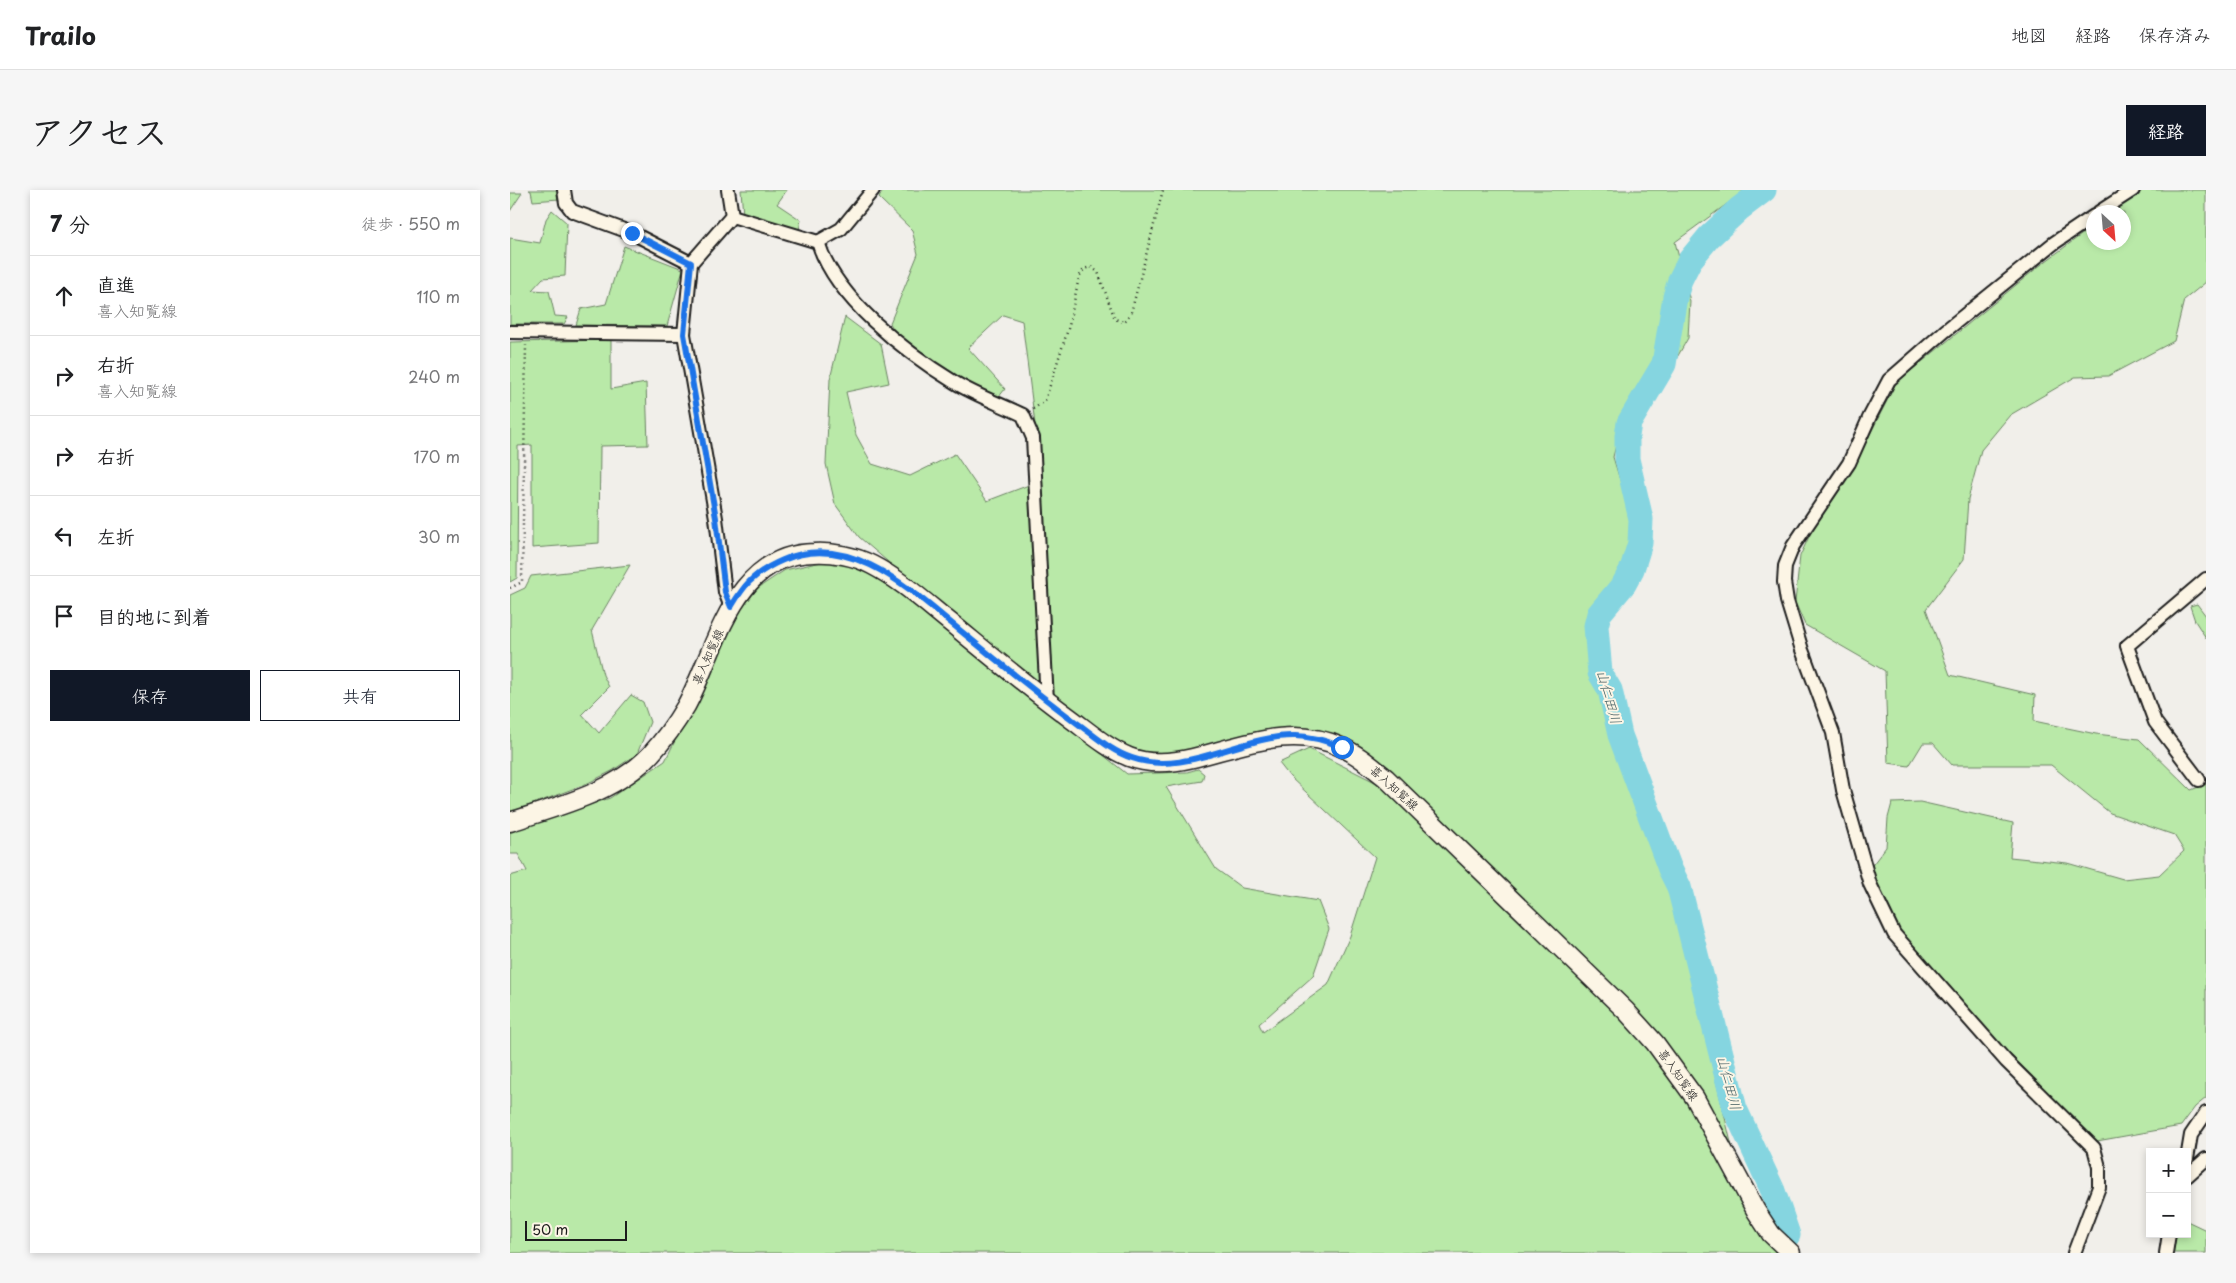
<!DOCTYPE html>
<html lang="ja">
<head>
<meta charset="utf-8">
<style>
	body { margin:0; font-family:"Playpen Sans","Klee One",sans-serif; background:#f6f6f6; color:#202124 }
	.controls { position:absolute; right:15px; bottom:15px; display:grid; overflow:hidden; border-radius:0px; box-shadow:0 2px 8px #0003 }
	.controls button { width:45px; height:45px; display:grid; place-items:center; padding:0; border:0; border-bottom:1px solid #e0e0e0; background:#fff; color:#202124; font:25px sans-serif }
	.compass { position:absolute; left:1576px; top:15px; width:45px; height:45px; border-radius:50%; background:#fff; box-shadow:0 2px 8px #0003; rotate:154deg }
	.scale { position:absolute; left:15px; bottom:12px; width:102px; box-sizing:border-box; padding-left:5px; border:2px solid #1c1c1c; border-top:0; font-size:14px; line-height:18px; white-space:nowrap; color:#1c1c1c; -webkit-text-stroke:4px #fcf5e5; paint-order:stroke }
	.stop { position:absolute; width:15px; height:15px; margin:-11px; border:4px solid #1a73e8; border-radius:50%; background:#fff }
	.stop.end { background:#1a73e8; border-color:#fff; box-shadow:0 1px 5px #0008 }
	.list { margin:0; padding:0; list-style:none }
	h2 { display:flex; justify-content:space-between; align-items:center; height:65px; margin:0; padding:0 20px; font-size:21px }
	h2 small { font-size:16px; font-weight:400; color:#757577 }
	.list li { display:grid; grid-template-columns:32px 1fr auto; gap:15px; align-items:center; box-sizing:border-box; height:80px; padding:0 20px; border-top:1px solid #e0e0e0 }
	.list b { display:block; font-size:19px; white-space:nowrap }
	.list p { margin:0; font-size:16px; white-space:nowrap; color:#757577 }
	.list em { font-size:16px; font-style:normal; color:#757577 }
	.actions { display:flex; gap:10px; padding:15px 20px }
	.actions a { flex:1; padding:11px 0; border:1px solid #111827; border-radius:0px; text-align:center; font-size:18px; color:#111827 }
	.actions .main { background:#111827; color:#fff }
	.icon { flex:none; width:28px; height:28px; fill:none; stroke:currentColor; stroke-width:2; stroke-linecap:round; stroke-linejoin:round }
	.map { position:relative; flex:none; width:1696px; height:1063px; overflow:hidden; border-radius:0px }
	header { display:flex; align-items:center; gap:30px; box-sizing:border-box; height:70px; padding:0 25px; background:#fff; border-bottom:1px solid #e0e0e0 }
	header strong { font-size:24px }
	nav { display:flex; gap:28px; margin-inline-start:auto; font-size:18px }
	.intro { display:flex; align-items:center; justify-content:space-between; box-sizing:border-box; height:120px; padding:0 30px }
	h1 { margin:0; font-size:35px }
	.button { padding:12px 22px; border-radius:0px; background:#111827; color:#fff; font-size:18px; font-weight:700 }
	main { display:flex; gap:30px; padding:0 30px }
	aside { flex:1; background:#fff; border-radius:0px; box-shadow:0 2px 8px #0003 }
	.map>svg:first-child { display:block }
	.green { fill:#b9e9a8; stroke:#6a8262 }
	.lines { fill:none; stroke-linecap:round; stroke-linejoin:round }
	.river { stroke:#85d5e0; stroke-width:25 }
	.street-casing { stroke:#1c1c1c; stroke-width:16 }
	.secondary-casing { stroke:#1c1c1c; stroke-width:21 }
	.path { stroke:#1c1c1c; stroke-width:2.5; stroke-dasharray:1 4; stroke-linecap:butt }
	.street { stroke:#fcf5e5; stroke-width:12 }
	.secondary { stroke:#fcf5e5; stroke-width:18 }
	.route { stroke:#1a73e8; stroke-width:6 }
	.labels { text-anchor:middle; stroke-width:4; stroke-linejoin:round; paint-order:stroke }
	.street-label { font-size:12px; fill:#1c1c1c; stroke:#fcf5e5 }
	.water-label { font-size:14px; font-style:italic; fill:#415d61; stroke:#fcf5e5 }
</style>
</head>
<body>
<header>
<strong>Trailo</strong>
<nav><a>地図</a><a>経路</a><a>保存済み</a></nav>
</header>
<div class="intro"><h1>アクセス</h1><a class="button">経路</a></div>
<main>
<aside>
<h2>7 分<small>徒歩 · 550 m</small></h2>
<ul class="list">
<li><svg class="icon" aria-label="ahead" viewBox="0 0 24 24"><path d="M12 20V5M6 11l6-6 6 6"/></svg><div><b>直進</b><p>喜入知覧線</p></div><em>110 m</em></li>
<li><svg class="icon" aria-label="right" viewBox="0 0 24 24"><path d="M7 20v-9h11M14 6l5 5-5 5"/></svg><div><b>右折</b><p>喜入知覧線</p></div><em>240 m</em></li>
<li><svg class="icon" aria-label="right" viewBox="0 0 24 24"><path d="M7 20v-9h11M14 6l5 5-5 5"/></svg><div><b>右折</b></div><em>170 m</em></li>
<li><svg class="icon" aria-label="left" viewBox="0 0 24 24"><path d="M17 20v-9H6M10 6l-5 5 5 5"/></svg><div><b>左折</b></div><em>30 m</em></li>
<li><svg class="icon" aria-label="arrive" viewBox="0 0 24 24"><path d="M6 21V4h12l-3 4 3 4H6"/></svg><div><b>目的地に到着</b></div></li>
</ul>
<div class="actions"><a class="main">保存</a><a>共有</a></div>
</aside>
<div class="map">
<svg width="1696" height="1063" viewBox="0 0 1696 1063">
	<rect width="100%" height="100%" fill="#f1efea"/>
	<filter id="ink" filterUnits="userSpaceOnUse"><feTurbulence type="fractalNoise" baseFrequency=".02" numOctaves="2"/><feDisplacementMap in="SourceGraphic" scale="10" xChannelSelector="R" yChannelSelector="G"/><feConvolveMatrix kernelMatrix="1 2 1 2 8 2 1 2 1" color-interpolation-filters="sRGB"/></filter>
	<g filter="url(#ink)">
		<g class="green">
			<polygon points="19,0 48,0 49,9 23,11 21,1"/>
			<polygon points="231,0 277,0 267,14 291,30 289,40 233,25"/>
			<polygon points="373,0 1236,0 1165,52 1180,111 1178,148 1135,224 1107,251 1103,267 1126,343 1117,379 1080,428 1079,435 1083,486 1113,576 1158,692 1239,1027 1271,1063 0,1063 0,686 17,681 8,664 0,664 0,641 100,608 155,571 228,424 248,398 275,380 307,373 331,371 354,380 396,408 617,584 677,582 688,579 694,584 692,591 656,597 706,679 732,698 808,711 819,739 803,786 749,834 753,842 818,795 840,746 865,667 780,587 769,573 799,559 877,598 839,551 801,539 765,540 689,561 653,565 614,558 455,438 349,347 325,314 316,274 320,189 335,127 371,154 379,193 336,202 346,245 362,274 400,286 445,264 477,311 532,290 512,131 493,125 458,158 495,199 488,208 450,190 384,141 380,133 408,64 402,40 369,8"/>
			<polygon points="1633,0 1696,0 1696,92 1674,110 1664,151 1598,186 1565,187 1500,225 1471,260 1458,309 1454,369 1416,419 1440,485 1525,505 1524,531 1586,544 1629,549 1681,600 1696,594 1696,908 1685,917 1671,936 1587,951 1489,853 1386,735 1360,678 1376,657 1378,628 1382,613 1410,612 1503,633 1500,667 1557,673 1613,689 1649,685 1674,661 1664,645 1600,623 1541,575 1442,575 1423,553 1413,553 1399,576 1378,573 1375,481 1295,435 1285,412 1290,366 1304,336 1348,268 1386,193 1528,77 1583,36 1584,52 1614,52 1614,22 1602,22"/>
			<polygon points="0,3 12,3 0,21"/>
			<polygon points="42,20 57,33 55,86 33,88 22,100 39,101 45,126 58,127 54,134 0,134 0,48 30,53 36,29"/>
			<polygon points="114,56 173,79 157,136 66,135 71,119 96,114"/>
			<polygon points="101,150 101,199 136,193 138,255 90,256 89,353 22,358 22,255 8,256 7,388 0,392 0,152"/>
			<polygon points="120,375 82,440 93,485 99,497 72,524 89,543 121,505 133,512 140,532 127,564 102,581 78,593 0,623 0,405 15,398 21,386"/>
			<polygon points="1687,414 1696,426 1696,448 1685,431 1680,416"/>
			<polygon points="1677,1031 1696,1040 1696,1063 1661,1063 1664,1044 1677,1044"/>
		</g>
		<g class="lines">
			<polyline class="river" points="1254,0 1229,19 1199,47 1180,70 1170,90 1165,107 1154,174 1119,233 1117,246 1117,269 1131,329 1130,353 1122,379 1114,394 1089,424 1086,436 1090,483 1100,500 1110,545 1160,679 1169,697 1225,919 1263,1001 1278,1045"/>
			<g class="street-casing">
				<g id="street">
					<polyline points="54,0 56,13 62,21 122,43 181,73"/>
					<polyline points="218,0 222,26"/>
					<polyline points="1589,22 1623,0"/>
					<path d="M308 52C325 108 395 162 444 192 465 205 490 214 513 225L523 248 537 511"/>
					<polyline points="0,142 174,144"/>
					<polyline points="221,417 215,402 206,328 174,144 181,73 222,26 308,52 331,39 363,0"/>
					<polyline points="1689,590 1645,532 1617,456 1696,389"/>
					<polyline points="1677,969 1681,945 1696,923"/>
					<polyline points="1677,986 1696,969"/>
					<polyline points="1564,1063 1589,997 1589,977 1584,958 1496,871 1384,744 1360,694 1333,600 1323,543 1292,460 1277,411 1274,392 1275,376 1283,356 1339,273 1360,226 1379,190 1435,141 1544,53 1584,26"/>
					<polyline points="1656,1063 1659,1044"/>
				</g>
			</g>
			<g class="secondary-casing">
				<path id="secondary" d="M0 632C48 616 105 603 141 564 154 550 166 533 176 516 207 459 222 364 304 363 323 362 345 366 362 375 391 390 416 413 441 433 480 465 519 498 560 528 579 542 597 558 619 567 639 575 662 573 683 568 732 556 782 534 831 557 848 564 862 577 876 588L1116 821 1145 853 1185 908 1246 1021 1261 1044 1281 1063"/>
			</g>
			<g class="path">
				<polyline points="523,219 535,211 559,136 569,87 574,79 581,77 588,82 605,129 614,132 621,123 653,0"/>
				<polyline points="0,398 12,392 16,155"/>
			</g>
			<use href="#street" class="street"/>
			<use href="#secondary" class="secondary"/>
		</g>
	</g>
	<g class="lines" filter="url(#ink)">
		<path class="route" d="M122 43 181 73 174 144 206 328 215 402 221 417C226 409 232 399 239 392 248 383 261 375 273 370 341 340 404 403 452 442 491 474 530 506 571 536 587 548 603 562 622 568 676 587 731 545 785 546 802 546 817 551 832 557"/>
	</g>
	<g class="labels">
		<g class="street-label">
			<text transform="translate(198 467) rotate(-66)" y="4">喜入知覧線</text>
			<text transform="translate(884 598) rotate(42)" y="4">喜入知覧線</text>
			<text transform="translate(1168 885) rotate(55)" y="4">喜入知覧線</text>
		</g>
		<g class="water-label">
			<text transform="translate(1099 507) rotate(74)" y="5">山仁田川</text>
			<text transform="translate(1219 893) rotate(75)" y="5">山仁田川</text>
		</g>
	</g>
</svg>
<div class="controls">
<button>+</button>
<button>−</button>
</div>
<svg class="compass" viewBox="-18 -18 36 36"><path d="M0-13l5 13h-10z" fill="#e53935"/><path d="M0 13l5-13h-10z" fill="#757577"/></svg>
<div class="scale">50 m</div>
<div class="stop" style="left:832px;top:557px"></div>
<div class="stop end" style="left:122px;top:43px"></div>
</div>
</main>
</body>
</html>
